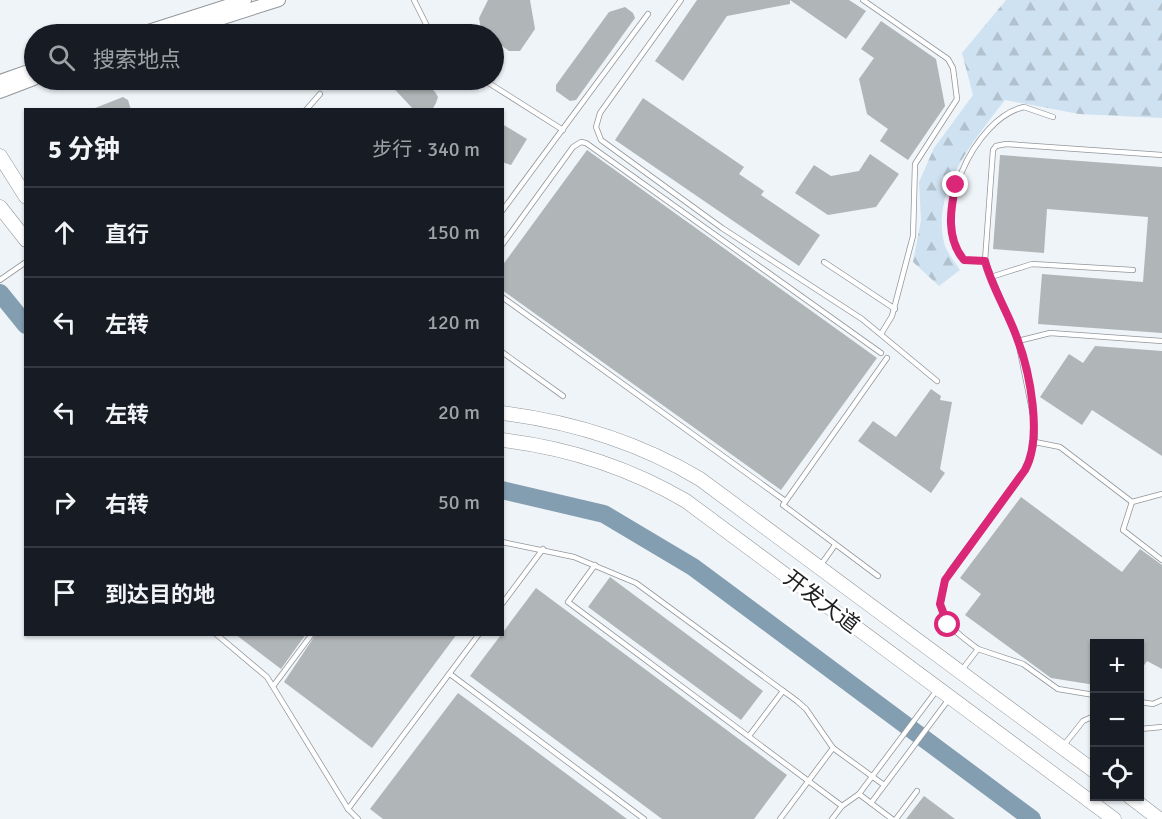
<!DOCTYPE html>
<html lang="zh">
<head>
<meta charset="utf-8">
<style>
	body { margin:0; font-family:Signika,"Noto Sans SC",sans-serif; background:#20242c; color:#f1f3f6 }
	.controls { position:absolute; right:18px; bottom:18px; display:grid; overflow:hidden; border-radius:0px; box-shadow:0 2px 4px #0004 }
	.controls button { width:54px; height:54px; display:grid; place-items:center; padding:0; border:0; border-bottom:2px solid #363941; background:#171b24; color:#f1f3f6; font:30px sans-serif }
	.stop { position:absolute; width:18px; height:18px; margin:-14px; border:4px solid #db2777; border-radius:50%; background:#fff }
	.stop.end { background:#db2777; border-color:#fff; box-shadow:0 2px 6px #0008 }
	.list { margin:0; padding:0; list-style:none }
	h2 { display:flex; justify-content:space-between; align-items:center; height:78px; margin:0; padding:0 24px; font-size:26px }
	h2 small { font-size:20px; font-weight:400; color:#9ea1a6 }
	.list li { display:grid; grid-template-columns:39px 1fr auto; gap:18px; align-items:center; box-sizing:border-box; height:90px; padding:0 24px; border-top:2px solid #363941 }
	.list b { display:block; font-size:22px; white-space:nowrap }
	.list em { font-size:20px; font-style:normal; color:#9ea1a6 }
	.icon { flex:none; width:33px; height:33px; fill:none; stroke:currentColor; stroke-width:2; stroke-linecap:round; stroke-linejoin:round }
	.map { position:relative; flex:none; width:1162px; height:819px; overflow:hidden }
	.search { position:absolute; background:#171b24; box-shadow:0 2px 4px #0004; left:24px; top:24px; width:480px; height:66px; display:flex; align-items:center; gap:15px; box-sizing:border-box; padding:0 21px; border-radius:33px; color:#9ea1a6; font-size:22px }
	.panel { position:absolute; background:#171b24; box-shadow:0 2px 4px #0004; left:24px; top:108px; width:480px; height:528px; border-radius:0px }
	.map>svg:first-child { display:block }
	.forest { fill:url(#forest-firs) }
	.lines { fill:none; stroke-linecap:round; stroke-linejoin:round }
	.river { stroke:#849eb1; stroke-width:18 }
	.building { fill:#b0b5b8 }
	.lane-casing { stroke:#92969a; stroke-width:6 }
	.secondary-casing { stroke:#92969a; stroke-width:14 }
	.primary-casing { stroke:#92969a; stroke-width:15 }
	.lane { stroke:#fff; stroke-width:4.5 }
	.secondary { stroke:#fff; stroke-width:12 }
	.primary { stroke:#fff; stroke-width:14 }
	.route { stroke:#db2777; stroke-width:8 }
	.labels { text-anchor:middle; stroke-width:5; stroke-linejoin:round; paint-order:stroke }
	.street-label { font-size:22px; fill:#1c1e1f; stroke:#fff }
</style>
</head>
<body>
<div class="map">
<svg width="1162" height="819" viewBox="0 0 1162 819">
	<defs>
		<pattern id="forest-firs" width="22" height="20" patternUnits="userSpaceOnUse" patternTransform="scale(1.5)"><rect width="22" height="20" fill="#cfe2f1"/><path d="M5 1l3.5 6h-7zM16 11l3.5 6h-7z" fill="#b1c1ce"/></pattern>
	</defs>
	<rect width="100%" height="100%" fill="#eff4f8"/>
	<path class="forest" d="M1006 0H1162V118L1079 114 1005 100C975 139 929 192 945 246 948 254 955 262 960 270L939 286 913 262 921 220 919 182 934 148 973 95 962 53Z"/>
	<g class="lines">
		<g class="river">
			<polyline points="0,293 26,325"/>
			<polyline points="502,490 604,514 693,567 1032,819"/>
		</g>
	</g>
	<g class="building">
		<polygon points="488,0 530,0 535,29 520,51 509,51 494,40 494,34 486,34 481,30 479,18"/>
		<polygon points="697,0 849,0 866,11 846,39 790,0 790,4 727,16 683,81 655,61"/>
		<polygon points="625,7 633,13 635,18 576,100 570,101 556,91 556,85 609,12"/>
		<polygon points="881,21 936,59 945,106 908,160 880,141 888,129 867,114 859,79 874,58 861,49"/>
		<polygon points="386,80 423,80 435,92 438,97 436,103 432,110 414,110"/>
		<polygon points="123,97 128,100 131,110 90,110"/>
		<polygon points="643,98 744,167 739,174 764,191 761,195 820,235 799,266 615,140"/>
		<polygon points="502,124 527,139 511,165 502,162"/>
		<polygon points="587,150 877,358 781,490 502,290 502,266"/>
		<polygon points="870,154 899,174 876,207 828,215 795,193 814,165 831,176 859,171"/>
		<polygon points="1000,155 1162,167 1162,333 1038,324 1042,274 1143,282 1148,217 1047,209 1044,253 993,249"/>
		<polygon points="1095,346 1162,351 1162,456 1092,410 1082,425 1040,397 1069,354 1083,363"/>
		<polygon points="931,389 941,396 940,400 952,402 940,469 945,473 931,493 858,441 873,421 896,437"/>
		<polygon points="1021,497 1122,572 1140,549 1162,565 1162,669 1147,661 1140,671 1140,644 1095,644 1095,685 1051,678 965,615 981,594 960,578"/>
		<polygon points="610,577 763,691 741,720 588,607"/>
		<polygon points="536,588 787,775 754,819 662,819 470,676"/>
		<polygon points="235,634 306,634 281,669"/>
		<polygon points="316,634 457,634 372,748 284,682"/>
		<polygon points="458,693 627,819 383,819 370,809"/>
		<polygon points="924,796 955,819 906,819"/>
	</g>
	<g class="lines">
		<g class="lane-casing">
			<g id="lane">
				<polyline points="414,0 431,34"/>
				<polyline points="681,0 600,113 596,127 601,140 722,228 862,319 937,381"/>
				<polyline points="863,0 948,59 953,68 957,99 915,164 913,236 892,316 881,334"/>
				<polyline points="484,80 563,130"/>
				<polyline points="306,110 320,94"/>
				<polyline points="502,211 648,14"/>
				<polyline points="502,245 573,147 581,142 586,143 881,353"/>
				<path d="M985 261 964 260C928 218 974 118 1024 107L1053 117"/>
				<polyline points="824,262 895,309"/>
				<polyline points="991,277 1032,264 1133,270"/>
				<polyline points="0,280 26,262"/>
				<polyline points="502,297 784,500"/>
				<polyline points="1018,341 1050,333 1162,341"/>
				<polyline points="502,352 563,396"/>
				<polyline points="1035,442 1060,447 1132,502 1162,494"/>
				<polyline points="1132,502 1123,530 1162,560"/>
				<polyline points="502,542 574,557 636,583 797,701 806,709 833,748 884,785"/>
				<polyline points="595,565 568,602 842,806"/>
				<polyline points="820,566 835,545"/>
				<polyline points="878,576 783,505 887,358"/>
				<polyline points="502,604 543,549"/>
				<polyline points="216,634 267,677 348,809 358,819"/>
				<polyline points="978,649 1023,664 1058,689 1094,695"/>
				<path d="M961 671 978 649C947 626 928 611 950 571L1025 470 1035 442 1034 420 1018 341 985 261 993 150 996 146 1006 144 1162 155"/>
				<polyline points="450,674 644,819"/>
				<polyline points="274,685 312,634"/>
				<polyline points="1140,702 1153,704 1162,700"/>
				<polyline points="1140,729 1162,727"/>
				<polyline points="749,736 783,691"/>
				<polyline points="1064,745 1083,721 1094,716"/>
				<polyline points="859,794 937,690"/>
				<polyline points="871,803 949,699"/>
				<polyline points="348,809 479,634"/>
				<polyline points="780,819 833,748"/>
				<polyline points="832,819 842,806 859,794 892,819"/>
				<polyline points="896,819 917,791"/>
			</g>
		</g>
		<g class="secondary-casing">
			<g id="secondary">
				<polyline points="139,34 245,0"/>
				<polyline points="173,34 279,0"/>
				<polyline points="0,81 34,69"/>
				<polyline points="0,92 34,79"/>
			</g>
		</g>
		<g class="primary-casing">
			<g id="primary">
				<polyline points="0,156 26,197"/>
				<polyline points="0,207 26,240"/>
				<path d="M502 413C574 422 638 442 700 479L1094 771"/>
				<path d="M502 440C569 448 628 467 686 501L1114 819"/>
				<polyline points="1129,796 1159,819"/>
			</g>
		</g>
		<use href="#lane" class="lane"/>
		<use href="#secondary" class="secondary"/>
		<use href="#primary" class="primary"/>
	</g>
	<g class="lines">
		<path class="route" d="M948 625 940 604 945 580 1025 470C1043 438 1030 372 1017 338 1008 312 992 288 985 261L964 260C946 239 950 209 956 185"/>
	</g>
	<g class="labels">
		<g class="street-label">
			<text transform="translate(822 601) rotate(37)" y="8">开发大道</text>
		</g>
	</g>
</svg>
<div class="controls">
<button>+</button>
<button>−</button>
<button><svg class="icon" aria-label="locate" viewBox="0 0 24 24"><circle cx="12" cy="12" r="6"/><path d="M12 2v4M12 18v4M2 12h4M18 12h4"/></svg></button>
</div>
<div class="stop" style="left:948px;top:625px"></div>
<div class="stop end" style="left:956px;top:185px"></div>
<div class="search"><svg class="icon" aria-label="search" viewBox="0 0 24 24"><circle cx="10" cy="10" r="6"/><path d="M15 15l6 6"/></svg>搜索地点</div>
<section class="panel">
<h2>5 分钟<small>步行 · 340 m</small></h2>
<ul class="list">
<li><svg class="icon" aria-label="ahead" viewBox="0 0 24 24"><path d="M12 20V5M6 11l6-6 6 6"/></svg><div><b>直行</b></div><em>150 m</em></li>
<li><svg class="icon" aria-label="left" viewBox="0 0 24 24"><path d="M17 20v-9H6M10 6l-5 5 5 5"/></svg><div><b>左转</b></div><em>120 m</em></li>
<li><svg class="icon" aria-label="left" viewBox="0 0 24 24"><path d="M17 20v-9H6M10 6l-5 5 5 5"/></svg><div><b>左转</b></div><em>20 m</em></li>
<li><svg class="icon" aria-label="right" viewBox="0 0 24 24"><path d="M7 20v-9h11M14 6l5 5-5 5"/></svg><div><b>右转</b></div><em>50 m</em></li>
<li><svg class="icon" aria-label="arrive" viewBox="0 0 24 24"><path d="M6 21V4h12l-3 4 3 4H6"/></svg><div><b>到达目的地</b></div></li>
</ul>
</section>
</div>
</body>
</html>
